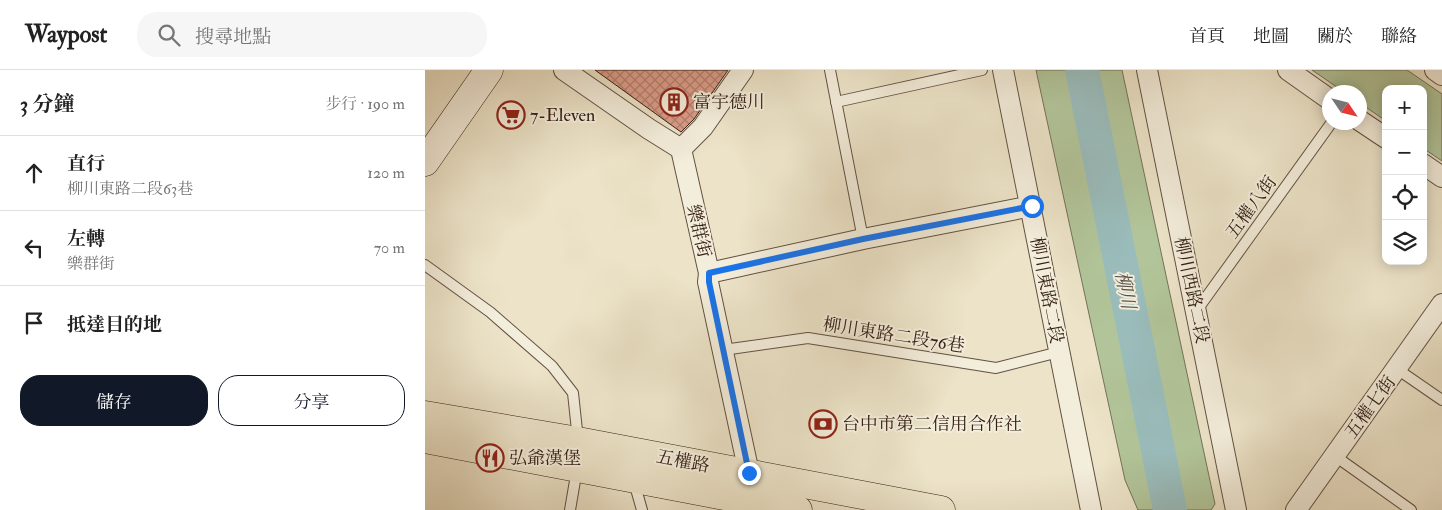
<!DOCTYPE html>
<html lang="zh-TW">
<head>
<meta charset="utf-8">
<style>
	body { margin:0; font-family:"IM FELL Double Pica","Noto Serif TC",serif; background:#f6f6f6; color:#222 }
	.controls { position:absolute; right:15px; top:15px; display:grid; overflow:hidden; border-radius:10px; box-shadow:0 2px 12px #0003 }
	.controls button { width:45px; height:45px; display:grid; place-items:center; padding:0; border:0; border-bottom:1px solid #e0e0e0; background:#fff; color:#222; font:25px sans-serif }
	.compass { position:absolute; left:897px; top:15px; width:45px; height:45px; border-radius:50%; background:#fff; box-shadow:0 2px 12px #0003; rotate:125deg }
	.stop { position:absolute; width:15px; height:15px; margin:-11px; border:4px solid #1a73e8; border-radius:50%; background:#fff }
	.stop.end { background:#1a73e8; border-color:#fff; box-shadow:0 1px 5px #0008 }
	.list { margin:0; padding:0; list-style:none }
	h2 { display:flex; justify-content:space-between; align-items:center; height:65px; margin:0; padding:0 20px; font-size:21px }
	h2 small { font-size:16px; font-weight:400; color:#767676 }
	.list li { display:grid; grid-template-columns:32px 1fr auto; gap:15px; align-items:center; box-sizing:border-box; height:75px; padding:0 20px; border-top:1px solid #e0e0e0 }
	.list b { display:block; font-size:19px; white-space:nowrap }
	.list p { margin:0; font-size:16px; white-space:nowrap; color:#767676 }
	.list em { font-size:16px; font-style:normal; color:#767676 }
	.actions { display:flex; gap:10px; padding:15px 20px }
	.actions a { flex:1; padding:11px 0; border:1px solid #111827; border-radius:20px; text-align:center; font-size:18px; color:#111827 }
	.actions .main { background:#111827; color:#fff }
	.icon { flex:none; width:28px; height:28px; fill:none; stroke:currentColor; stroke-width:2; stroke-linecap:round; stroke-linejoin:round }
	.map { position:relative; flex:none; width:1017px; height:440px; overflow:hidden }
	header { display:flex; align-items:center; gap:30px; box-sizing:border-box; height:70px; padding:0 25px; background:#fff; border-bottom:1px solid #e0e0e0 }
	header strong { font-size:24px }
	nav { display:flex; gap:28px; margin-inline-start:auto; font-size:18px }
	.search { width:350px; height:45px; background:#f6f6f6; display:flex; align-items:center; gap:12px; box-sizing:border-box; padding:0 18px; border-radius:20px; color:#767676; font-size:19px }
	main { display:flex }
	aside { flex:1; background:#fff }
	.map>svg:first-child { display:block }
	.park { fill:#b2c59a; stroke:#747258 }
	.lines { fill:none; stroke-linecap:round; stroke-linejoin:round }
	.river { stroke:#9abdbc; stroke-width:34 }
	.building { fill:url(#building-cross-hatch); stroke:#352015 }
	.lane-casing { stroke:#635142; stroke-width:12 }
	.street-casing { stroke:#635142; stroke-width:22 }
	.secondary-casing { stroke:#352015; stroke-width:29 }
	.primary-casing { stroke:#352015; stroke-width:29 }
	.lane { stroke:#f3eddb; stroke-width:10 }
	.street { stroke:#f3eddb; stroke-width:20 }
	.secondary { stroke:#f3eddb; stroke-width:28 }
	.primary { stroke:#ece3c8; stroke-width:28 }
	.route { stroke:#1a73e8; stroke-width:6 }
	.labels { text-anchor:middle; stroke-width:4; stroke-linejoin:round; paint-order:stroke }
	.poi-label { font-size:18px; fill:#352015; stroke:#f3eddb; text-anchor:start }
	.street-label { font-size:18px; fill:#352015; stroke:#f3eddb }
	.water-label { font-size:19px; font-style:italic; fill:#534f47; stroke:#f3eddb }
</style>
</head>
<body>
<header>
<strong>Waypost</strong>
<div class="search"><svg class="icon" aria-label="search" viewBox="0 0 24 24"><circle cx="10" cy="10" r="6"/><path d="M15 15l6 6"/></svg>搜尋地點</div>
<nav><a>首頁</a><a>地圖</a><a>關於</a><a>聯絡</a></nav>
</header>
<main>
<aside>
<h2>3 分鐘<small>步行 · 190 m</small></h2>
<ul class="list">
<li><svg class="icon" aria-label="ahead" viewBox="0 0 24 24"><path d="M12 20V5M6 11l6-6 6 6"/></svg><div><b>直行</b><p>柳川東路二段63巷</p></div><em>120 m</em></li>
<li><svg class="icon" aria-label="left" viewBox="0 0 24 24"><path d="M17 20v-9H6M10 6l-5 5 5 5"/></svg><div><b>左轉</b><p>樂群街</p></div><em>70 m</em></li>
<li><svg class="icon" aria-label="arrive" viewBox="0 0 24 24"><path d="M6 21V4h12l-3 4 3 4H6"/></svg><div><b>抵達目的地</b></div></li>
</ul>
<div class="actions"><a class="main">儲存</a><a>分享</a></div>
</aside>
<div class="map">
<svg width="1017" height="440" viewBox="0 0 1017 440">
	<defs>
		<pattern id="building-cross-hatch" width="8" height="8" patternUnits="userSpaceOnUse" patternTransform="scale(1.25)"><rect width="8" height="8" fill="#dc9c89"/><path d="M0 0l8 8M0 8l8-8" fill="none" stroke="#b37f6f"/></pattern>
	</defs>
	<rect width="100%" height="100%" fill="#ece3c8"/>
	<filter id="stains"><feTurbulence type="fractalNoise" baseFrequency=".004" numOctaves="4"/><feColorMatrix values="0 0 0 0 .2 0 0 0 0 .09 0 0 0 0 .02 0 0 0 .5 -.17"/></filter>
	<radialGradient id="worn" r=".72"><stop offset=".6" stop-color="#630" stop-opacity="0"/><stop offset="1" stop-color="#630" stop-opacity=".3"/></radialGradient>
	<g class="park">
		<polygon points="611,0 697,0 790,434 786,440 713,440 700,410"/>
		<polygon points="887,0 982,0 1017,24 1017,91 998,78 998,19 961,19 961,51 935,33 934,22 919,22"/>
	</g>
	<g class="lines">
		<polyline class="river" points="657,0 745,440"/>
	</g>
	<polygon class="building" points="170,0 303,0 269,49 256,62"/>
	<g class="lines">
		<g class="lane-casing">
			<g id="lane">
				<polyline points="405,0 438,169"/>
				<polyline points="411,32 557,0"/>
				<polyline points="0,195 65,242 127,296 148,323 153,370"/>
				<polyline points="772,240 907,52"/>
				<polyline points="298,280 383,268 571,298 634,282"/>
				<polyline points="972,299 1017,330"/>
				<polyline points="910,386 986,440"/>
				<polyline points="209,412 217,440"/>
				<polyline points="145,440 152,399"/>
			</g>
		</g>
		<g class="street-casing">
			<g id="street">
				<polyline points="139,0 224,59 256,79 284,203 283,212 324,403 324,416"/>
				<polyline points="578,0 666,440"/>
				<polyline points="722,0 811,440"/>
				<polyline points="863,0 904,29"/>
				<polyline points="1010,0 1017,5"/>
				<polyline points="934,50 961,68"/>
				<polyline points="256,79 278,57 318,0"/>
				<polyline points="998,94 1017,107"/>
				<polyline points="284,203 438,169 607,136"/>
				<polyline points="871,440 1017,234"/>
			</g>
		</g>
		<g class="secondary-casing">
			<polyline id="secondary" points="0,92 64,0"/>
		</g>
		<g class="primary-casing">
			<g id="primary">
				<polyline points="0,345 153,371 516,440"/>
				<polyline points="0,369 373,440"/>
			</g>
		</g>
		<use href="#lane" class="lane"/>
		<use href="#street" class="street"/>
		<use href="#secondary" class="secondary"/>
		<use href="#primary" class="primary"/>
	</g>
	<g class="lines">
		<polyline class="route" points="324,403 284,212 284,203 438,169 607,136"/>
	</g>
	<defs>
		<g id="building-ring" transform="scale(1.4375)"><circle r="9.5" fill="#f3eddb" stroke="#8f2418" stroke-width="1.5"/><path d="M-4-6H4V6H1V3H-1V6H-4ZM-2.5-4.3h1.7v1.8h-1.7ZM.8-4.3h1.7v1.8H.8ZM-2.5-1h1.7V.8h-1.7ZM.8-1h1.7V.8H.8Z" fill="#8f2418"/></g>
		<g id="supermarket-ring" transform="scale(1.4375)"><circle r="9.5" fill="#f3eddb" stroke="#8f2418" stroke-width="1.5"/><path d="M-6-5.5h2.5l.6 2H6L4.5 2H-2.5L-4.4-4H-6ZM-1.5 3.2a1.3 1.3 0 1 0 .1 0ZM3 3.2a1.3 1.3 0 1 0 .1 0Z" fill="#8f2418"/></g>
		<g id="bank-ring" transform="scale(1.4375)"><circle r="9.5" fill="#f3eddb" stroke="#8f2418" stroke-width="1.5"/><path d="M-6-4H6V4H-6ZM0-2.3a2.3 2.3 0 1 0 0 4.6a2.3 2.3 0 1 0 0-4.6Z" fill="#8f2418"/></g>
		<g id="restaurant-ring" transform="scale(1.4375)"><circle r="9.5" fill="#f3eddb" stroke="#8f2418" stroke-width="1.5"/><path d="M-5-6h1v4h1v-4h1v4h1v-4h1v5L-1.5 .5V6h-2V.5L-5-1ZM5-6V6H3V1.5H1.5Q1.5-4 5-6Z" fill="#8f2418"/></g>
	</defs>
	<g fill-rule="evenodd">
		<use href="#building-ring" x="249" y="32"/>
		<use href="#supermarket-ring" x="86" y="45"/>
		<use href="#bank-ring" x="398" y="354"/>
		<use href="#restaurant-ring" x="65" y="388"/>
	</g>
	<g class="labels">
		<g class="poi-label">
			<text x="268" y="38">富宇德川</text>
			<text x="105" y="51">7-Eleven</text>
			<text x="417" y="360">台中市第二信用合作社</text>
			<text x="84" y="394">弘爺漢堡</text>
		</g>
		<g class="street-label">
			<text transform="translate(826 137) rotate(-54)" y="6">五權八街</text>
			<text transform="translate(274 161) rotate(77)" y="6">樂群街</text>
			<text transform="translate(622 220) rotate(79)" y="6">柳川東路二段</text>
			<text transform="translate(767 220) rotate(78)" y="6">柳川西路二段</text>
			<text transform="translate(469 265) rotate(9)" y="6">柳川東路二段76巷</text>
			<text transform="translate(945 337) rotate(-54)" y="6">五權七街</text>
			<text transform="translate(258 391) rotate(11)" y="6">五權路</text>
		</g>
		<g class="water-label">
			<text transform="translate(701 220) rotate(79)" y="7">柳川</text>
		</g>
	</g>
	<rect width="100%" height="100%" filter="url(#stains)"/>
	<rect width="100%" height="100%" fill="url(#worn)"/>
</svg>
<div class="controls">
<button>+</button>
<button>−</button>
<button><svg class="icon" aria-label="locate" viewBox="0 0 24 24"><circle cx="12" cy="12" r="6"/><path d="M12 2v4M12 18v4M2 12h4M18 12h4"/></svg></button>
<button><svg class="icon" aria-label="layers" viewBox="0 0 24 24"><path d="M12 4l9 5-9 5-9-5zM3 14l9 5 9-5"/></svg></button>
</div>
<svg class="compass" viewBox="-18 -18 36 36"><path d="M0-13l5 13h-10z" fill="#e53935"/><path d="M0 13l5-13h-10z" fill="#767676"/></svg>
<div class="stop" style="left:607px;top:136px"></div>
<div class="stop end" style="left:324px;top:403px"></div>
</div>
</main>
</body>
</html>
